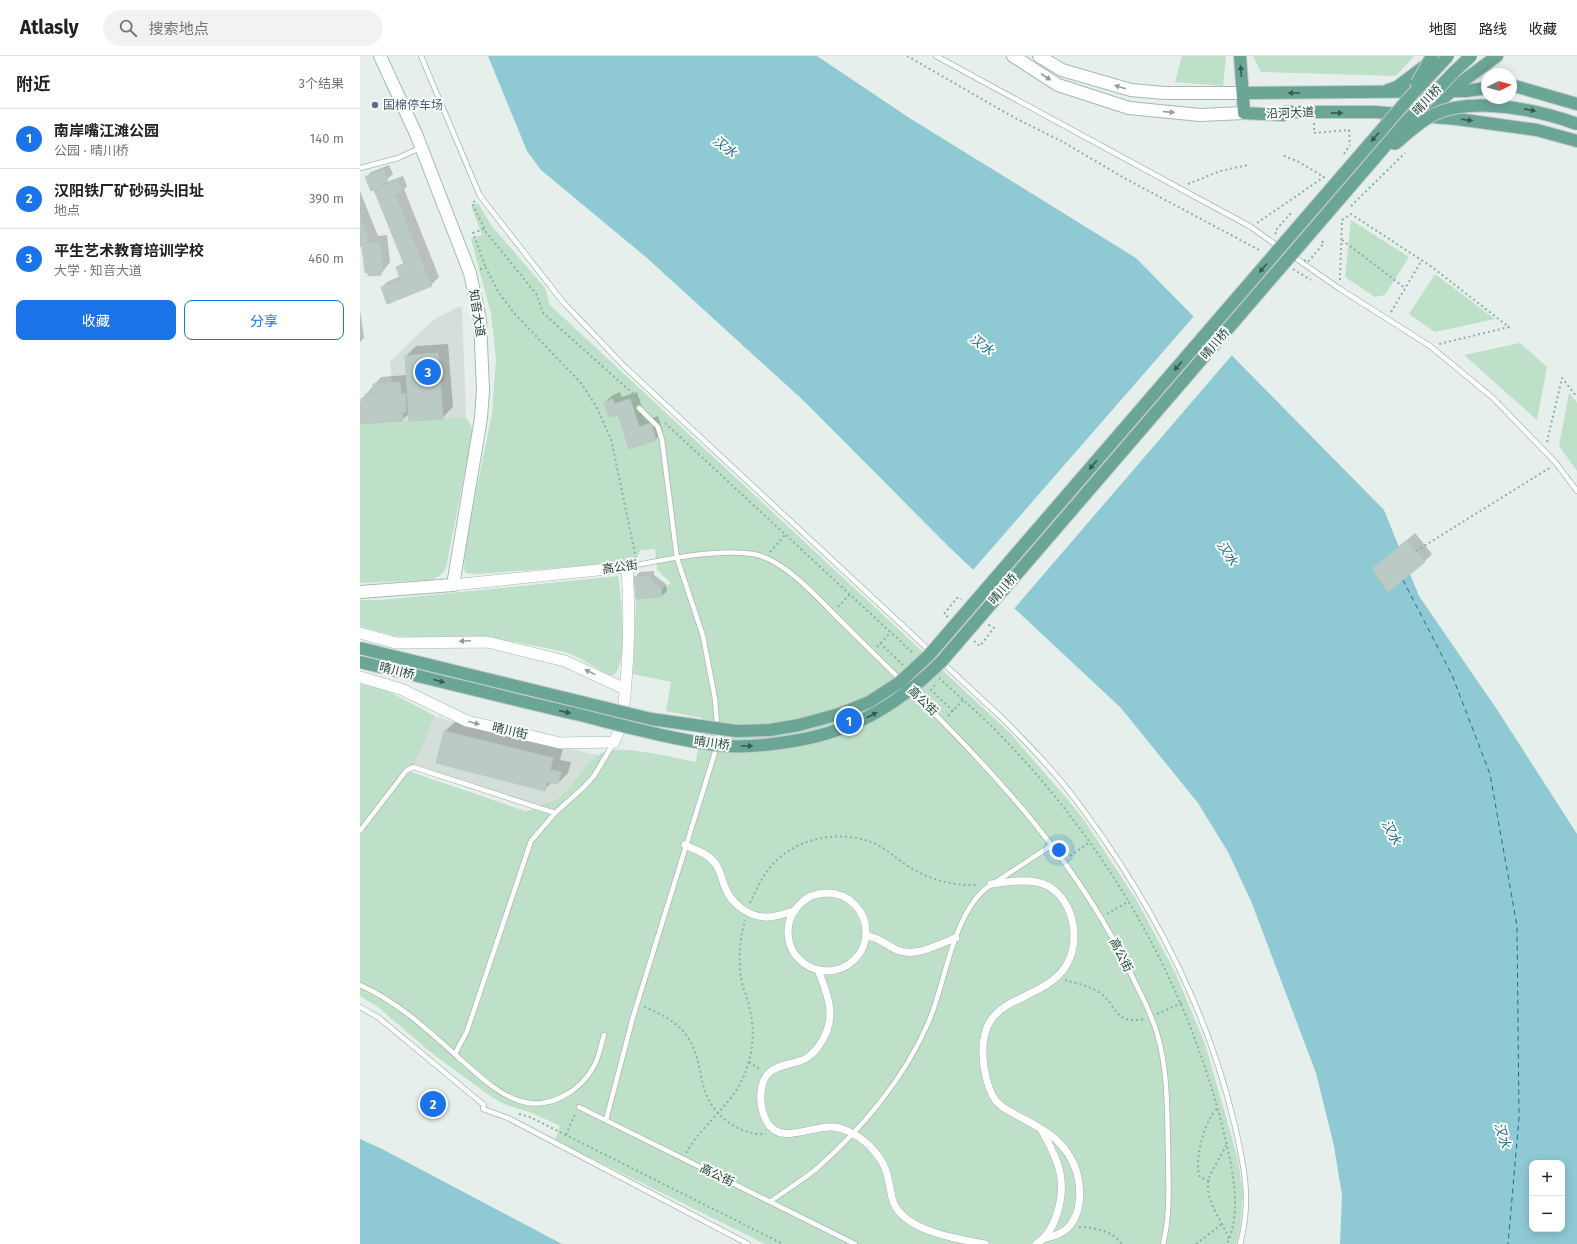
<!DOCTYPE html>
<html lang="zh">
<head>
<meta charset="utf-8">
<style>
	body { margin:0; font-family:"Fira Sans","Noto Sans SC",sans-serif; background:#f2f2f2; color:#202124 }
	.controls { position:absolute; right:12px; bottom:12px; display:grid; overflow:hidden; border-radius:8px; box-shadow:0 2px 10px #0003 }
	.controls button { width:36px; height:36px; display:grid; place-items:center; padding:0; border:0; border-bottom:1px solid #e0e0e0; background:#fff; color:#202124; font:20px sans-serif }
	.compass { position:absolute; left:1121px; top:12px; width:36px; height:36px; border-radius:50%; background:#fff; box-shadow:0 2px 10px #0003; rotate:84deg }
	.you { position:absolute; left:699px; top:794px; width:14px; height:14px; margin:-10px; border:3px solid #fff; border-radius:50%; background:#1a73e8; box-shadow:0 0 0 6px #1a73e833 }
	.badge { display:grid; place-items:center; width:26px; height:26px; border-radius:50%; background:#1a73e8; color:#fff; font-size:13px; font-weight:700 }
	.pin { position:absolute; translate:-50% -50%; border:2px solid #fff; box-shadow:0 1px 4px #0006 }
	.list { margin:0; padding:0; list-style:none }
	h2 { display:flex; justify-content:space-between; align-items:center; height:52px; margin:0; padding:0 16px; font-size:17px }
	h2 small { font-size:13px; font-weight:400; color:#757577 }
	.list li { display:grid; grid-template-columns:26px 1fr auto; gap:12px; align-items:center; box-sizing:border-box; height:60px; padding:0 16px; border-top:1px solid #e0e0e0 }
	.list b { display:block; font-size:15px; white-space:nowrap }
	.list p { margin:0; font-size:13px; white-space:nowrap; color:#757577 }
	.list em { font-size:13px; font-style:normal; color:#757577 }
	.actions { display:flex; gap:8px; padding:12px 16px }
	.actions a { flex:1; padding:9px 0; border:1px solid #1a73e8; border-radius:8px; text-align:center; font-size:14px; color:#1a73e8 }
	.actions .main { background:#1a73e8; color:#fff }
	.icon { flex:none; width:22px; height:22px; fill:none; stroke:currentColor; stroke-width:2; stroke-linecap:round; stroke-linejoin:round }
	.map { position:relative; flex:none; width:1217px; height:1188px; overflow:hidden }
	header { display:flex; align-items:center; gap:24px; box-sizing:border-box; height:56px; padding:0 20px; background:#fff; border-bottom:1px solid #e0e0e0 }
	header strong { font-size:19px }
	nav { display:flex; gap:22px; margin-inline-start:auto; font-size:14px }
	.search { width:280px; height:36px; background:#f2f2f2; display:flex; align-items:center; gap:10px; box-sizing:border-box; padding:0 14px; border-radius:22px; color:#757577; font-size:15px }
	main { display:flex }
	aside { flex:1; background:#fff }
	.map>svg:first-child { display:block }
	.built { fill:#d4dfda }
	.green { fill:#bfe0c8 }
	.water { fill:#8ec9d4; fill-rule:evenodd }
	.pier { fill:#e6efeb }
	.shadow { fill:#0003 }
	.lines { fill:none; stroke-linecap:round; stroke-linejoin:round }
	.ferry { stroke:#1c6f80; stroke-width:1; stroke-dasharray:5 4; stroke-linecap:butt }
	.building { fill:#bbcac4; stroke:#b8c9c2 }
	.service-casing { stroke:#a8b8b2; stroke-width:6 }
	.pedestrian-casing { stroke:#a8b8b2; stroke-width:8 }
	.tertiary-casing { stroke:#a8b8b2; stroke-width:12 }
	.secondary-casing { stroke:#a4bbb3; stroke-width:14 }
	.primary-casing { stroke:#c2cac8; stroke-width:14 }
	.path { stroke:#86b3a5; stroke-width:2; stroke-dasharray:2 3; stroke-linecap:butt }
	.service { stroke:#fff; stroke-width:4.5 }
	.pedestrian { stroke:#fff; stroke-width:7 }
	.tertiary { stroke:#fff; stroke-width:11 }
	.secondary { stroke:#fff; stroke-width:12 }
	.primary { stroke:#6aa596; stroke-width:12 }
	.primary-bridge-casing { stroke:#c2cac8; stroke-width:14; stroke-linecap:butt }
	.path-bridge { stroke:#86b3a5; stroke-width:2; stroke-dasharray:2 3; stroke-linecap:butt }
	.primary-bridge { stroke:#6aa596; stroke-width:12 }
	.oneway { fill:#365b51 }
	.oneway2 { fill:#92a09c }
	.service-dot { fill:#5c6f8a; stroke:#f7fbf9; stroke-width:1.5 }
	.labels { text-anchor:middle; stroke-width:4; stroke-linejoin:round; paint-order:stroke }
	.street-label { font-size:12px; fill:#24423a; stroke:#f7fbf9 }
	.service-label { font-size:12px; fill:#4e5e75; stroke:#f7fbf9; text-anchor:start }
	.water-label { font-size:13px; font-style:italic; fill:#1c6f80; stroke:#f7fbf9 }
</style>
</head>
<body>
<header>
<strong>Atlasly</strong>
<div class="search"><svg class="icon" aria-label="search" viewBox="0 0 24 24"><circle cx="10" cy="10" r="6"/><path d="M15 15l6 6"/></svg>搜索地点</div>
<nav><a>地图</a><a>路线</a><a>收藏</a></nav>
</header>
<main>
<aside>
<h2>附近<small>3个结果</small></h2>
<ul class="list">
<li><span class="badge">1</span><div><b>南岸嘴江滩公园</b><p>公园 · 晴川桥</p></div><em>140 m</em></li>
<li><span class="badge">2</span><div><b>汉阳铁厂矿砂码头旧址</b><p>地点</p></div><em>390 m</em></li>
<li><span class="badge">3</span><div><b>平生艺术教育培训学校</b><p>大学 · 知音大道</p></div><em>460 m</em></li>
</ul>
<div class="actions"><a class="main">收藏</a><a>分享</a></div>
</aside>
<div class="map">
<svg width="1217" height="1188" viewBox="0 0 1217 1188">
	<rect width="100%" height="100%" fill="#e6efeb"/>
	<g class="built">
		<polygon points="98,251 102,251 106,361 0,368 1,342 5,340 5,338 13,338 13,328 32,327 30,306 73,264"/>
		<polygon points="75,660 114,672 238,699 198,742 189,747 181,749 53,708"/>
	</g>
	<g class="green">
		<polygon points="822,0 866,0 863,30 815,26"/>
		<polygon points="893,0 1054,0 1036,20 901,16"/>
		<path d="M118 147 131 169 185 232 190 249 650 677 714 751 724 764 777 845 815 916 845 988 878 1103 883 1138 880 1175 876 1188H405L195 1084 200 1070 172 1057 146 1049 133 1042 74 999 18 951 0 940V628L26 634 75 660 51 716 165 755C174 754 174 752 181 749 187 746 193 746 198 742 213 730 230 699 247 695 268 690 313 702 336 706L342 662 306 655 311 626 273 618 276 543 302 541 301 533 311 527 297 514 295 493 281 494 276 502 265 507 119 518 106 517 104 513 106 486 132 357 136 303 131 258 111 183 122 179 111 150Z"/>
		<polygon points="991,164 1049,201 1025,239 1015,241 985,221"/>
		<polygon points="1075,218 1135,263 1075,276 1049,258"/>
		<polygon points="1160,287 1187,311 1177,364 1104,299"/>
		<polygon points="1209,337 1217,347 1217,415 1199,390"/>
		<path d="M106 361 113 374 86 512C82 519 78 522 70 524L0 527V368Z"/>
		<path d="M258 520C261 539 269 606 254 619H249L219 602 205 596 171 589 121 580 61 582 35 580 0 570V544H21Z"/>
	</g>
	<g class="water">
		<path d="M128 0H457L551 63 776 202 1024 454 1059 540 1138 655 1217 778V1188H980L982 1139 974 1090 956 1017 891 845 868 796 838 747 761 652 590 492 445 346 287 202 181 114 167 95ZM1172 1107H1202V1173H1172Z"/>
		<polygon points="0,1083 22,1093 202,1188 0,1188"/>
	</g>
	<polygon class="pier" points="835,259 873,298 653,554 612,515"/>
	<g class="shadow">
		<polygon points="29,109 33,118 26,124 27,126 43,120 47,130 44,133 79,221 71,229 22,231 27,226 41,220 38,212 44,206 14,132 6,121 11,116"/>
		<polygon points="0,135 18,180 27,179 30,206 21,218 3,189 0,190"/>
		<polygon points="0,254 4,282 0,286"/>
		<polygon points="88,288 93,351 82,362 50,357 42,364 0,367 0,349 2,348 2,343 21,321 47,319 46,300 56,290"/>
		<polygon points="260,336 262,341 277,336 286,364 298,360 303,375 296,383 245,346 253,339"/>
		<polygon points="1055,477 1072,498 1064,506 1013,513"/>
		<polygon points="294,515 294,519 306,528 307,535 302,540 277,542 275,521 280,516"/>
		<polygon points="96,665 203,692 200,704 211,706 208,717 198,727 192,726 184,734 77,706 85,675"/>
	</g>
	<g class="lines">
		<polyline class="ferry" points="1043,524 1092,619 1130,718 1157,870 1159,1062 1148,1188"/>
	</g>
	<g class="building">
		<polygon points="24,113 28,124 21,127 22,131 11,135 5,121"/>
		<polygon points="38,124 42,136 19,146 14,134"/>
		<polygon points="35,139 60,202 44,208 19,146"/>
		<polygon points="0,161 10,187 20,186 23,214 21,215 21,219 8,220 8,216 5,217 2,190 0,191"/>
		<polygon points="60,202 72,230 47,240 36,211"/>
		<polygon points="41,223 47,240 27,248 21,231"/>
		<polygon points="78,297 83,363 49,365 45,300"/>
		<polygon points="40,326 41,338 45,337 46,356 42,356 43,365 0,368 1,343 5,340 5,338 13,338 13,328"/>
		<polygon points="253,343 254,348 270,343 279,371 291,367 296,384 269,393 258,359 249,361 244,346"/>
		<polygon points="1047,484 1065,506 1028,536 1012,513"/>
		<polygon points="289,520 290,524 301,533 302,541 276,543 274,521"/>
		<polygon points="84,675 193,702 190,714 201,716 198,728 187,726 185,735 76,707"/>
	</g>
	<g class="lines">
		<g class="service-casing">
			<g id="service">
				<path d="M61 0 120 140 203 246 265 311 642 662C671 691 700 721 724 755 792 848 847 953 874 1066 884 1108 892 1145 880 1188"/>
				<polyline points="576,0 891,171 919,191"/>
				<polyline points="0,112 38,102 60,92"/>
				<polyline points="931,199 980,233 1070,290 1133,342 1196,407 1217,435"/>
				<path d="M267 511C302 504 358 492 393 498 426 504 460 545 483 567 503 587 522 606 542 625"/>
				<path d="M551 634C638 720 721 810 773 922 782 941 793 960 798 981 808 1016 807 1056 808 1092 808 1124 811 1157 803 1188"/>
				<polyline points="0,775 46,715 53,711 195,757 224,731 234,720 253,688"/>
				<path d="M0 929C37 945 70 976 100 1003 118 1018 137 1038 160 1045 189 1054 220 1036 234 1010 239 1001 241 989 244 979"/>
				<polyline points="0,951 19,962 124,1049 123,1053 148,1062 388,1188"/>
				<polyline points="95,998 107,975 171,785 195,757"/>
				<polyline points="219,1051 495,1188"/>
				<polyline points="246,1064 273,961 356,693 358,680 355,643 343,580 317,502 302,384 298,371 279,352"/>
				<path d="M411 1145C425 1135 441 1125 455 1114 501 1074 545 1022 569 965 586 925 592 862 625 833L692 789"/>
			</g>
		</g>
		<g class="pedestrian-casing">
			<g id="pedestrian">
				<path d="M325 789C336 794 347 797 354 806 361 813 361 823 365 831 371 848 390 862 408 861 417 861 426 857 435 855"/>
				<path d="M631 828C646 826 662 823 676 826 709 832 721 874 710 902 695 939 648 938 631 964 622 977 622 996 624 1011 626 1023 629 1036 636 1045 642 1052 651 1056 658 1060 686 1075 707 1085 717 1117 720 1129 721 1141 718 1153 713 1171 703 1179 685 1182"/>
				<circle cx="467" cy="876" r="39"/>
				<path d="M506 880C519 881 526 889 537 894 556 902 578 888 596 882"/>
				<path d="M458 914C468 939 477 960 462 985 458 992 452 999 445 1003 434 1008 421 1008 411 1015 397 1026 399 1052 407 1066 420 1090 452 1069 473 1071 489 1073 504 1083 514 1095 528 1110 528 1124 532 1142 540 1175 598 1183 625 1188"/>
				<path d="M676 1188C687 1182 692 1172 696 1161 708 1126 699 1105 682 1075"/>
			</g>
		</g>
		<g class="tertiary-casing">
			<g id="tertiary">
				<polyline points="0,577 36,587 127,586 205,605 265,633"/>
				<path d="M0 621 41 633 107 665 200 687 254 686C262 672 263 654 265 638 269 595 270 554 267 511L93 529"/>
			</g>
		</g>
		<g class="secondary-casing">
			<g id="secondary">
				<polyline points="653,0 698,29 769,52 840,59 884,57"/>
				<polyline points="679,0 702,14 771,34 804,37 883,37"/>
				<polyline points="0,536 93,529 121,362 123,334 120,264 110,217 56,78 20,0"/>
			</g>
		</g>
		<g class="primary-casing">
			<g id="primary">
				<polyline points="880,0 884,57 923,59 926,56 1015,56 1097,63 1177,74 1217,85"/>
				<polyline points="1151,29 1217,48"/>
				<polyline points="1028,34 1037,31 1066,9"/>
				<polyline points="883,37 1106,35 1127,32"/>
				<polyline points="1064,60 1099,28 1137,0"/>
			</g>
		</g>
		<g class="path">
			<polyline points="547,0 655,62 703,86 766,123 901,195"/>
			<polyline points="954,67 954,77 989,74 990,89"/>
			<polyline points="828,128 860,115 888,109"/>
			<polyline points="115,145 112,147 126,176 177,239 183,257 280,344"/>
			<polyline points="897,167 964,121 939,106 922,99"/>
			<polyline points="124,173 113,177 126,212"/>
			<polyline points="982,184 1045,232"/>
			<polyline points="120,213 126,212 139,237 154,257 221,327 236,350 251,383 276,502"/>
			<polyline points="933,213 951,224"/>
			<polyline points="980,224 982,164 991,158 1072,211 1149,271 1079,288"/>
			<polyline points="1031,256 1062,204"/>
			<polyline points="305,367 554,598"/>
			<polyline points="1187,386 1202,322 1217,341"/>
			<polyline points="1056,495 1191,411"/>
			<polyline points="410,496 425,479"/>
			<polyline points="478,551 490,538"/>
			<polyline points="517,591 531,576"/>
			<path d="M579 622C600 641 622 660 642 681 746 788 823 920 861 1065 870 1102 884 1151 867 1188"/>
			<polyline points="588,660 603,644"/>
			<polyline points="710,800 730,786"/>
			<path d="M390 847C397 831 405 815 418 803 443 780 485 774 516 788 526 793 534 800 543 807 566 823 591 830 618 829"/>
			<polyline points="747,858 769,845"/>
			<path d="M705 924C716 927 730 930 740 937 758 950 754 969 784 963"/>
			<path d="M284 951C302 958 320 967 330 985 340 1001 339 1021 346 1038 355 1061 381 1080 406 1078"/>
			<polyline points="797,958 822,947"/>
			<polyline points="389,1006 401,1014"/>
			<polyline points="159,1058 170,1061 423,1188"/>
			<polyline points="206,1079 215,1058"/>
			<path d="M866 1089C862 1099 852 1113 849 1122 843 1144 863 1164 869 1184"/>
			<path d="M326 1097C343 1067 373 1049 385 1017 393 997 395 974 390 954 388 943 383 933 381 922 378 903 380 883 385 864"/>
			<path d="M849 1125 840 1121C833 1106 845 1063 857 1053"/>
			<path d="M719 1171C735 1172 751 1174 762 1188"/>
			<polyline points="836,1188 862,1168"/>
		</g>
		<use href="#service" class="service"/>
		<use href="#pedestrian" class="pedestrian"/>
		<use href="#tertiary" class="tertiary"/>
		<use href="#secondary" class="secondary"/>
		<use href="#primary" class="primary"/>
		<g class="primary-bridge-casing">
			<g id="primary-bridge">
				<polyline points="1057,27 1072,0"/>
				<path d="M1035 88C1048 77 1060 65 1075 58 1113 40 1179 54 1217 68"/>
				<polyline points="0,592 291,663 376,675 410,674 439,669 479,658 509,646 540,626 569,599 1049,42 1088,0"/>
				<path d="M0 606C73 623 146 642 220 659 264 670 310 683 356 689 377 692 399 690 420 687 487 679 535 652 582 605L1045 67 1094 16 1111 0"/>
			</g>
		</g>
		<g class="path-bridge">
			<polyline points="984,98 990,89"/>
			<polyline points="991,150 1045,97"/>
			<polyline points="916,178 915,175 930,158 932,160"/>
			<polyline points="944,204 948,206 964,187 960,184"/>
			<polyline points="588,561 584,558 597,542 600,544 601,543"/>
			<polyline points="614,585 620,590 634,572 629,569 630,568"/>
			<polyline points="520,587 543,609"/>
			<polyline points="575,629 571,634 593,655"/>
		</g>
		<use href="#primary-bridge" class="primary-bridge"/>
	</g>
	<defs><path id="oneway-solid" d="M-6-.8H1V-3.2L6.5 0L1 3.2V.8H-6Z"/></defs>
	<g class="oneway">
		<use href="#oneway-solid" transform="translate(881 15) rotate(-94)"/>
		<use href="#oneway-solid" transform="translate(934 37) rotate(180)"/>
		<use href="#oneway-solid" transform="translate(1170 54) rotate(11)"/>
		<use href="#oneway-solid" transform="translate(977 57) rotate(1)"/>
		<use href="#oneway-solid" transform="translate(1107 64) rotate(7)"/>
		<use href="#oneway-solid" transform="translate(1015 81) rotate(131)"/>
		<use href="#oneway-solid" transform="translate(903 212) rotate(131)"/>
		<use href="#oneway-solid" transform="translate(818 310) rotate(131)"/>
		<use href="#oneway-solid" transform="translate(733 409) rotate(131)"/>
		<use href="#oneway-solid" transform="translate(79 625) rotate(14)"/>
		<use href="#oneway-solid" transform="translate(205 656) rotate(13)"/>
		<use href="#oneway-solid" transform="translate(512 659) rotate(-28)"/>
		<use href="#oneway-solid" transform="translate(387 690)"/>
	</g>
	<g class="oneway2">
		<use href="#oneway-solid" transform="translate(686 21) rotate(33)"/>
		<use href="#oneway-solid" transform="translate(760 31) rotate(-163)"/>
		<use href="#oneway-solid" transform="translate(809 56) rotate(5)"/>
		<use href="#oneway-solid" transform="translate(105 585) rotate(178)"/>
		<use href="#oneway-solid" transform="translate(230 616) rotate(-154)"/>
		<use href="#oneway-solid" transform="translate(114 667) rotate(14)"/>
	</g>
	<circle class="service-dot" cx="15" cy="49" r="4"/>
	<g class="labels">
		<g class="street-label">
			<text transform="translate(1067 44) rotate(-47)" y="4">晴川桥</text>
			<text transform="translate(930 57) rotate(-2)" y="4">沿河大道</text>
			<text transform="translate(117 257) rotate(81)" y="4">知音大道</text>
			<text transform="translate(855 288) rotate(-49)" y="4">晴川桥</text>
			<text transform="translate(260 511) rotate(-8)" y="4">高公街</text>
			<text transform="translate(643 533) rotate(-49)" y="4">晴川桥</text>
			<text transform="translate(37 615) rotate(14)" y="4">晴川桥</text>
			<text transform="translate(563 645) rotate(44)" y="4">高公街</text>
			<text transform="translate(150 675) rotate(13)" y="4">晴川街</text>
			<text transform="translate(352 687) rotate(8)" y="4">晴川桥</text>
			<text transform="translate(761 899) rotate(63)" y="4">高公街</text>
			<text transform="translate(357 1119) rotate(26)" y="4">高公街</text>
		</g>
		<g class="service-label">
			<text x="23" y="53">国棉停车场</text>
		</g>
		<g class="water-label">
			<text transform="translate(365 90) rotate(38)" y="5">汉水</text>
			<text transform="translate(622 288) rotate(38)" y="5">汉水</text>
			<text transform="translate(868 497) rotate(57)" y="5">汉水</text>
			<text transform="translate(1032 776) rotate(62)" y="5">汉水</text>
			<text transform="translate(1143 1079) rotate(74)" y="5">汉水</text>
		</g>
	</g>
</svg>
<div class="controls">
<button>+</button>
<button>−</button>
</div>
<svg class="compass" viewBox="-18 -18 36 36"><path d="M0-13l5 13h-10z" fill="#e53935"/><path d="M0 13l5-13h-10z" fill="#757577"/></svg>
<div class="you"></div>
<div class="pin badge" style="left:489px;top:665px">1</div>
<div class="pin badge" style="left:73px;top:1048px">2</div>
<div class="pin badge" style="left:68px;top:316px">3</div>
</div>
</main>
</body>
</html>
